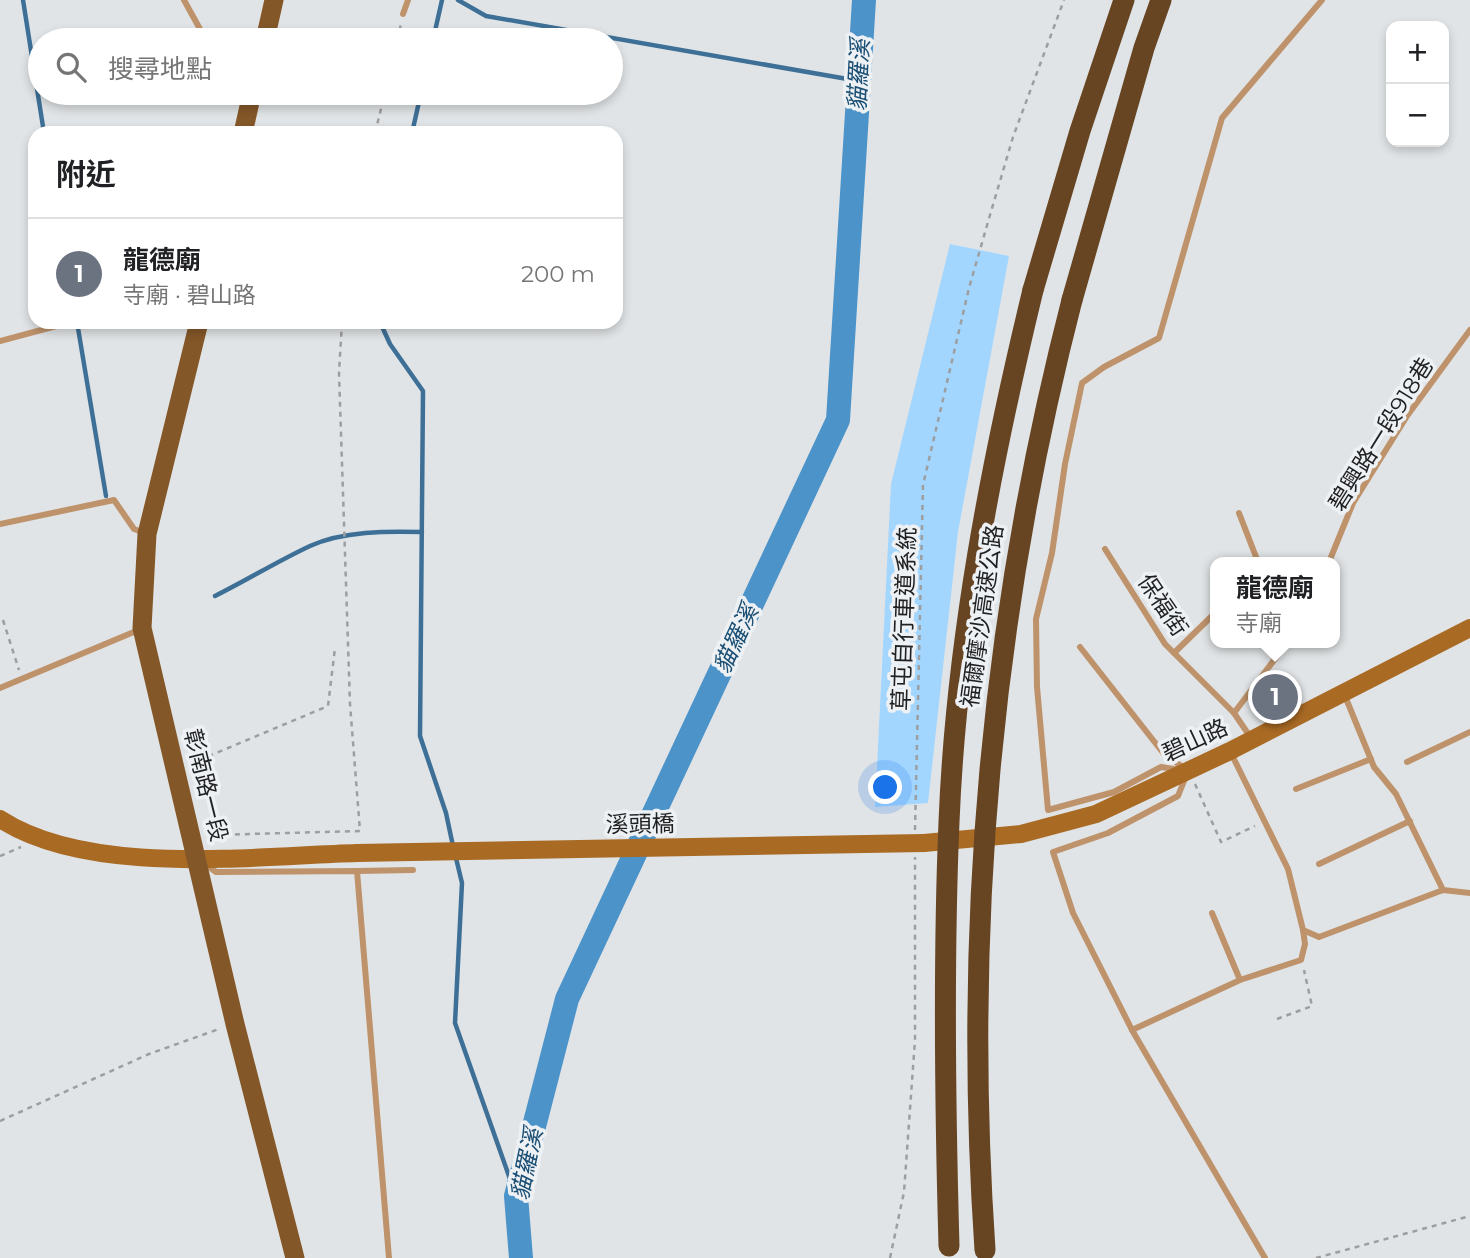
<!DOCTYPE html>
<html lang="zh-TW">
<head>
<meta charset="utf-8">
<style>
	body { margin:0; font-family:Montserrat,"Noto Sans TC",sans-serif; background:#f6f6f6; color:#202124 }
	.controls { position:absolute; right:21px; top:21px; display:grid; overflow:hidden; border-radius:14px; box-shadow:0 4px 10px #0003 }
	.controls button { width:63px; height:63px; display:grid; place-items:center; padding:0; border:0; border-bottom:2px solid #e0e0e0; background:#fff; color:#202124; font:35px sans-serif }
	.you { position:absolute; left:886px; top:788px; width:24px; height:24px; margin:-18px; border:5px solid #fff; border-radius:50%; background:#1a73e8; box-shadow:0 0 0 10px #1a73e833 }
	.badge { display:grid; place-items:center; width:46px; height:46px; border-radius:50%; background:#905712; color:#fff; font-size:23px; font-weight:700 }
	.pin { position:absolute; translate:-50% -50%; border:4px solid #fff; box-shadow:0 2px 7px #0006 }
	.popup { position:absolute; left:1210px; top:557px; width:130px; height:91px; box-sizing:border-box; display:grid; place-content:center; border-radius:14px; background:#fff; filter:drop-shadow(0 2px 5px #0005); font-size:23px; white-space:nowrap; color:#757577 }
	.popup b { font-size:26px; color:#202124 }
	.popup::after { content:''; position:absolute; left:50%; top:100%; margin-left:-14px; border:14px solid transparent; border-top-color:#fff }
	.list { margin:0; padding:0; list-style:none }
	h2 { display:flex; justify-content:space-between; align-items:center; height:91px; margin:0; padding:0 28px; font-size:30px }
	h2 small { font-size:23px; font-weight:400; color:#757577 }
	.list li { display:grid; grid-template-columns:46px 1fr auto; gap:21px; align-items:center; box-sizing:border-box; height:112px; padding:0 28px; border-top:2px solid #e0e0e0 }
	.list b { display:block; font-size:26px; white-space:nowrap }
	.list p { margin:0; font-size:23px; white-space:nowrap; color:#757577 }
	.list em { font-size:23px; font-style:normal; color:#757577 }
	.icon { flex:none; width:38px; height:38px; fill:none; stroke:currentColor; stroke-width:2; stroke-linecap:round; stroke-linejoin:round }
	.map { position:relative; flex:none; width:1470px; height:1258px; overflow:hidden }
	.search { position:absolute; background:#fff; box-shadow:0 4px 10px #0003; left:28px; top:28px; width:595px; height:77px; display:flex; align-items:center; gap:18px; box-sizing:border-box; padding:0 24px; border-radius:38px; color:#757577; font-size:26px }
	.panel { position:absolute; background:#fff; box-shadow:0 4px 10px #0003; left:28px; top:126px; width:595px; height:203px; border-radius:21px }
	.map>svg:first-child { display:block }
	.green { fill:#a3d6ff }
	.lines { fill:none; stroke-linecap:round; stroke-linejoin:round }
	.stream { stroke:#3e7097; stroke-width:4.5 }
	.river { stroke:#4c93c9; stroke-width:24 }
	.path { stroke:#9c9e9f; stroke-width:2.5; stroke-dasharray:5 5; stroke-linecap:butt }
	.service { stroke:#be936b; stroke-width:6 }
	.secondary { stroke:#a96a24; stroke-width:18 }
	.primary { stroke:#845728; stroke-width:19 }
	.motorway { stroke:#674523; stroke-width:21 }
	.secondary-bridge { stroke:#a96a24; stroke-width:18 }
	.motorway-bridge { stroke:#674523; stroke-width:21 }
	.labels { text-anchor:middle; stroke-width:7; stroke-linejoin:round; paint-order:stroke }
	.street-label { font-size:23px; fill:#1f2021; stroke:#eef1f4 }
	.water-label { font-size:24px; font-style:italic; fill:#1b4f74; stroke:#eef1f4 }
</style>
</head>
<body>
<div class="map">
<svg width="1470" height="1258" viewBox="0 0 1470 1258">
	<rect width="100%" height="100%" fill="#e1e4e6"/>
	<polygon class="green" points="950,244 1009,256 958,532 928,803 875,807 891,484"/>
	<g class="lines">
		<g class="stream">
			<polyline points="23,0 44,133"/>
			<polyline points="458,0 486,16 859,81"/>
			<polyline points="433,40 442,0"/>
			<polyline points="412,133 421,93"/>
			<polyline points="77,322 106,496"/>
			<polyline points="380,322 390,344 423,391 420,736 446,813 453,846"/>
			<path d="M215 596C247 580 278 561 310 546 343 531 387 531 422 532"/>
			<polyline points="455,854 462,883 455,1023 516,1196"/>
		</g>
		<polyline class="river" points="521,1258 516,1196 567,999 838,420 864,0"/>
		<g class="path">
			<polyline points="397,40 401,24"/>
			<polyline points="375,133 385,93"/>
			<polyline points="3,620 19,670"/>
			<polyline points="190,764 328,706 335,648"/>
			<polyline points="1195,784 1221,842 1255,826"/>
			<polyline points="915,830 923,485 969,288 990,215 1013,137 1064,0"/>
			<polyline points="209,842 213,835 360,831 350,704 339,373 342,322"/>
			<polyline points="0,856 21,847"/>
			<polyline points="1277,1019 1312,1006 1304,970"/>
			<polyline points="0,1121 149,1054 219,1029"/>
			<polyline points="890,1258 904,1192 915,1040 915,857"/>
			<polyline points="1316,1258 1470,1216"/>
		</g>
		<g class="service">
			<polyline points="184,0 206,40"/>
			<polyline points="403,14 408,0"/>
			<polyline points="0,341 71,322"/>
			<polyline points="1239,513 1258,562"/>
			<polyline points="0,524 114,500 134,529 145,533"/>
			<polyline points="1105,549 1165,644 1234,713 1251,738"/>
			<polyline points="1329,562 1353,503 1407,416 1470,330"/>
			<polyline points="1080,647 1164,754 1187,770"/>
			<polyline points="1174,653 1216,612"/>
			<polyline points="0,688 141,629"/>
			<polyline points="1345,696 1374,767 1396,794 1443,890"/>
			<polyline points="1234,713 1287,643"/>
			<polyline points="1231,753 1288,869 1303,930 1319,937 1443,890 1470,893"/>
			<polyline points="1407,762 1470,732"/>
			<polyline points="1180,770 1161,767 1114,792 1048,810 1037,687 1036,619 1052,553 1065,464 1082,383 1104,367 1159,338 1222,118 1322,0"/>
			<polyline points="1186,776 1178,796 1108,833 1053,852 1073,913 1132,1030 1265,1258"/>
			<polyline points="1296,789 1371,759"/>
			<polyline points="205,864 216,872 357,871 389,1258"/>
			<polyline points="1319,864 1410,821"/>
			<polyline points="357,871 413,870"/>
			<polyline points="1212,913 1240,980"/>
			<polyline points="1132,1030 1240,980 1301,960 1305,944 1303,930"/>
		</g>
		<g class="secondary">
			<path d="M0 819C89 877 253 856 357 853"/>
			<polyline points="924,843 1021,834 1096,814 1230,751 1470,628"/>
		</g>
		<g class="primary">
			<polyline points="265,40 274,0"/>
			<polyline points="243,133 252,93"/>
			<polyline points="199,322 147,534 142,628 235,1024 295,1258"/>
		</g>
		<g class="motorway">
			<polyline points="1033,290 1080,131 1124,0"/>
			<polyline points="1072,300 1144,48 1161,0"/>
		</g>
		<polyline class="secondary-bridge" points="357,853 924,843"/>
		<g class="motorway-bridge">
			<path d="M949 1246C945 1104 943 964 949 822 956 643 991 463 1033 290"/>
			<path d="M985 1250C963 926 991 614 1072 300"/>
		</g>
	</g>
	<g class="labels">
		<g class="street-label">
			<text transform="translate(1381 434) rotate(-58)" y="8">碧興路一段918巷</text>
			<text transform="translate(1163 605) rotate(56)" y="8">保福街</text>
			<text transform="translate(982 616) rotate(-82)" y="8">福爾摩沙高速公路</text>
			<text transform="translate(904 619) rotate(-88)" y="8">草屯自行車道系統</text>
			<text transform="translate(1195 740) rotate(-25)" y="8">碧山路</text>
			<text transform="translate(206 785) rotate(76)" y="8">彰南路一段</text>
			<text transform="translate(640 824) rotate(-1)" y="8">溪頭橋</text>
		</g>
		<g class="water-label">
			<text transform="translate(859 75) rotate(-87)" y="8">貓羅溪</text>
			<text transform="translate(736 639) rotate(-65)" y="8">貓羅溪</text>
			<text transform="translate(527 1164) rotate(-78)" y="8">貓羅溪</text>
		</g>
	</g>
</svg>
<div class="controls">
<button>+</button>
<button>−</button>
</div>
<div class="you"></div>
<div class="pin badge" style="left:1275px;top:697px;background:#6b7280">1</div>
<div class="popup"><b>龍德廟</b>寺廟</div>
<div class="search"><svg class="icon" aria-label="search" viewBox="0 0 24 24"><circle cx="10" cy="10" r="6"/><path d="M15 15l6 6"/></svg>搜尋地點</div>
<section class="panel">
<h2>附近<small></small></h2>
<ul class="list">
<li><span class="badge" style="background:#6b7280">1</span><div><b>龍德廟</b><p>寺廟 · 碧山路</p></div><em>200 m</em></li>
</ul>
</section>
</div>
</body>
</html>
